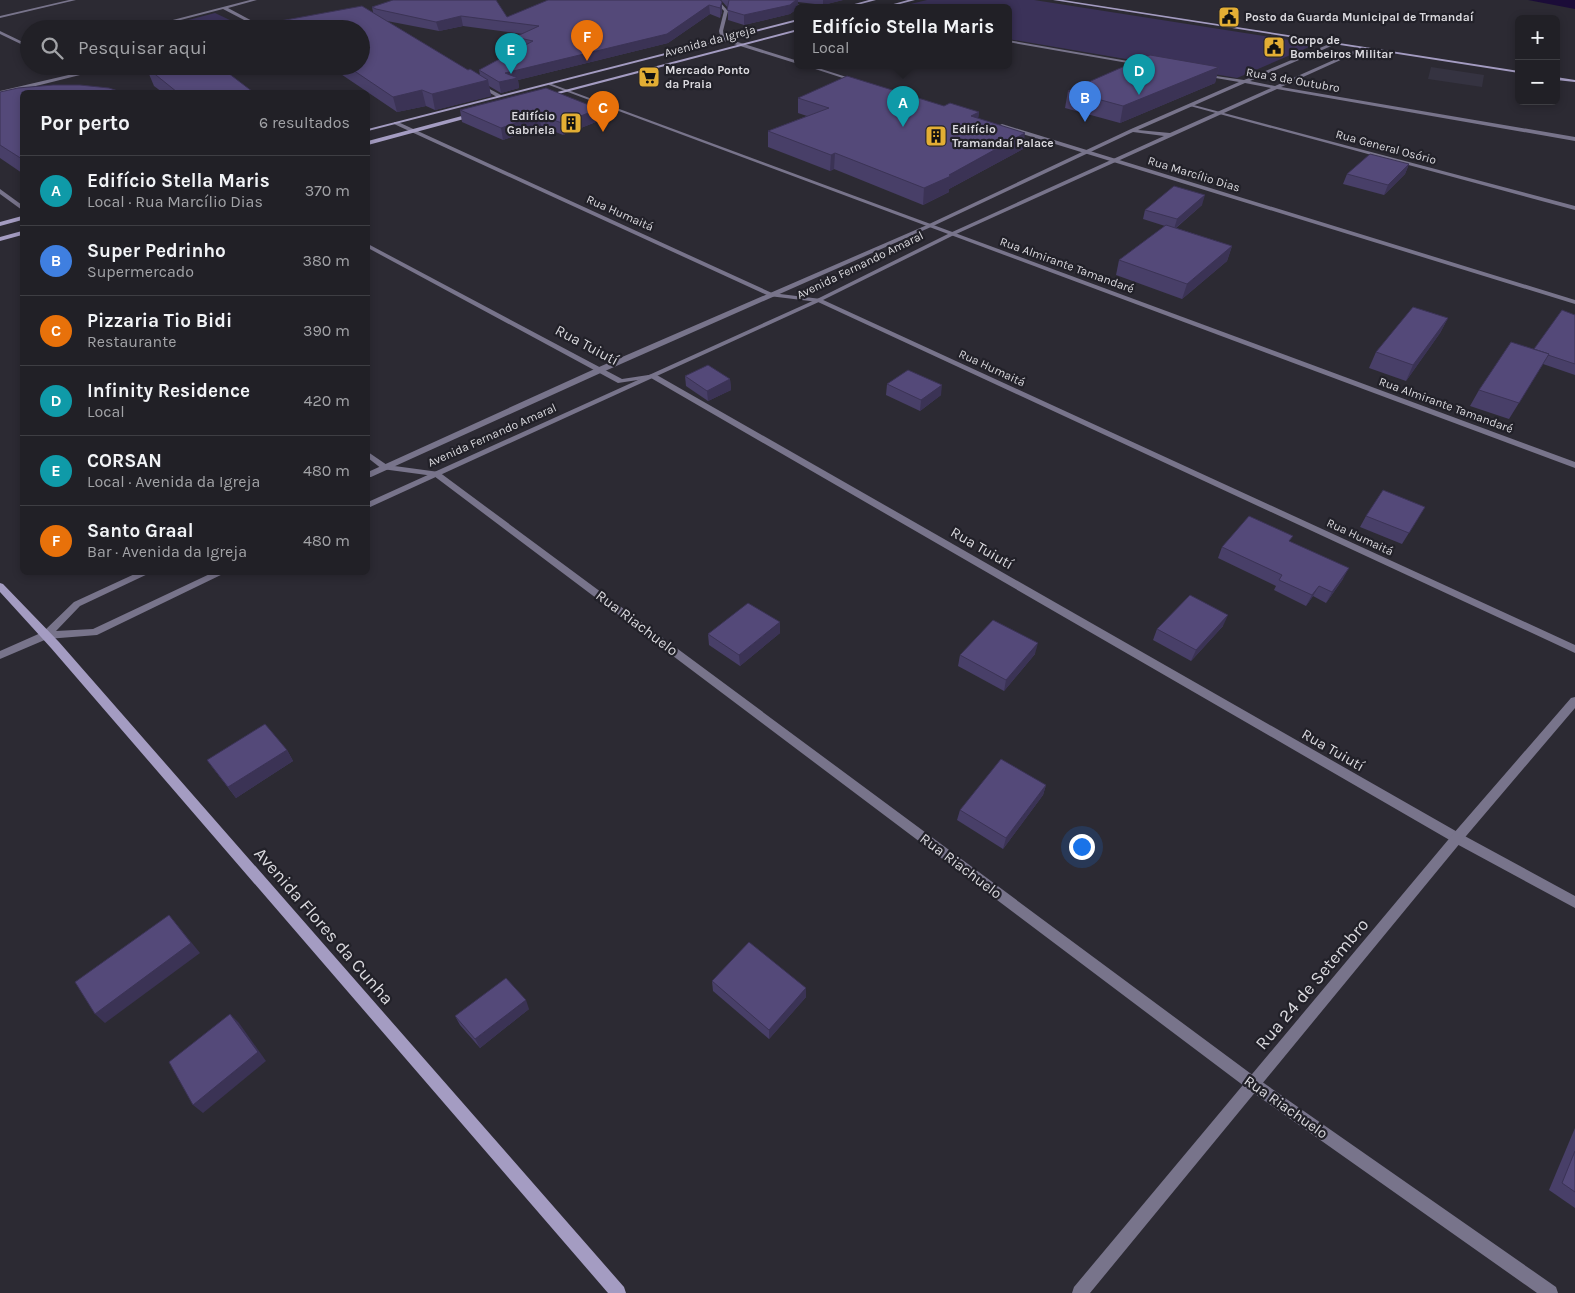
<!DOCTYPE html>
<html lang="pt">
<head>
<meta charset="utf-8">
<style>
	body { margin:0; font-family:Karla,sans-serif; background:#29282e; color:#f1f3f6 }
	.controls { position:absolute; right:15px; top:15px; display:grid; overflow:hidden; border-radius:8px; box-shadow:0 2px 8px #0003 }
	.controls button { width:45px; height:45px; display:grid; place-items:center; padding:0; border:0; border-bottom:1px solid #3e3e43; background:#212026; color:#f1f3f6; font:25px sans-serif }
	.you { position:absolute; left:1081px; top:846px; width:18px; height:18px; margin:-12px; border:4px solid #fff; border-radius:50%; background:#1a73e8; box-shadow:0 0 0 8px #1a73e833 }
	.badge { display:grid; place-items:center; width:32px; height:32px; border-radius:50%; background:#e3ae34; color:#fff; font-size:16px; font-weight:700 }
	.pin { position:absolute; translate:-50% -41px; filter:drop-shadow(0 1px 2px #0008) }
	.pin::after { content:''; position:absolute; top:26px; width:18px; height:15px; background:inherit; clip-path:polygon(0 0,100% 0,50% 100%) }
	.popup { position:absolute; left:794px; top:4px; width:218px; height:65px; box-sizing:border-box; display:grid; place-content:center; border-radius:8px; background:#212026; filter:drop-shadow(0 1px 4px #0005); font-size:16px; white-space:nowrap; color:#a2a3a7 }
	.popup b { font-size:19px; color:#f1f3f6 }
	.popup::after { content:''; position:absolute; left:50%; top:100%; margin-left:-10px; border:10px solid transparent; border-top-color:#212026 }
	.list { margin:0; padding:0; list-style:none }
	h2 { display:flex; justify-content:space-between; align-items:center; height:65px; margin:0; padding:0 20px; font-size:21px }
	h2 small { font-size:16px; font-weight:400; color:#a2a3a7 }
	.list li { display:grid; grid-template-columns:32px 1fr auto; gap:15px; align-items:center; box-sizing:border-box; height:70px; padding:0 20px; border-top:1px solid #3e3e43 }
	.list b { display:block; font-size:19px; white-space:nowrap }
	.list p { margin:0; font-size:16px; white-space:nowrap; color:#a2a3a7 }
	.list em { font-size:16px; font-style:normal; color:#a2a3a7 }
	.icon { flex:none; width:28px; height:28px; fill:none; stroke:currentColor; stroke-width:2; stroke-linecap:round; stroke-linejoin:round }
	.map { position:relative; flex:none; width:1575px; height:1293px; overflow:hidden }
	.search { position:absolute; background:#212026; box-shadow:0 2px 8px #0003; left:20px; top:20px; width:350px; height:55px; display:flex; align-items:center; gap:12px; box-sizing:border-box; padding:0 18px; border-radius:28px; color:#a2a3a7; font-size:19px }
	.panel { position:absolute; background:#212026; box-shadow:0 2px 8px #0003; left:20px; top:90px; width:350px; height:485px; border-radius:8px }
	.map>svg:first-child { display:block }
	.built { fill:#353341 }
	.green { fill:#3b3259 }
	.water { fill:#1b0c38 }
	.lines { fill:none; stroke-linecap:round; stroke-linejoin:round }
	.minor { fill:#78748b; fill-rule:evenodd }
	.tertiary { fill:#78748b; fill-rule:evenodd }
	.secondary { fill:#a49cc2; fill-rule:evenodd }
	.wall { fill:#483f68; fill-rule:evenodd }
	.shaded-wall { fill:#3b3355 }
	.building { fill:#544979; stroke:#3b3355 }
	.labels { text-anchor:middle; stroke-width:4.5; stroke-linejoin:round; paint-order:stroke }
	.far-poi-label { font-size:12px; font-weight:bold; fill:#dad9de; stroke:#222129; text-anchor:start }
	.far-street-label { font-size:12px; fill:#dad9de; stroke:#222129 }
	.street-label { font-size:15px; fill:#dad9de; stroke:#222129 }
	.near-street-label { font-size:18px; fill:#dad9de; stroke:#222129 }
</style>
</head>
<body>
<div class="map">
<svg width="1575" height="1293" viewBox="0 0 1575 1293">
	<rect width="100%" height="100%" fill="#2c2a33"/>
	<polygon class="built" points="1431,67 1484,75 1482,87 1428,79"/>
	<g class="green">
		<polygon points="927,0 1034,0 1308,43 1309,47 1237,78 1008,39 1008,8 894,8"/>
		<polygon points="215,13 249,29 154,29"/>
	</g>
	<polygon class="water" points="1528,0 1575,0 1575,9"/>
	<g class="lines">
		<g class="minor">
			<polygon points="69,0 76,0 0,18 0,16"/>
			<polygon points="250,0 257,0 228,8 267,29 261,29 223,9 146,29 138,29"/>
			<polygon points="714,0 718,0 728,11 723,31 725,38 798,61 798,64 721,40 719,31 724,11"/>
			<polygon points="0,31 29,45 29,48 0,34"/>
			<polygon points="58,66 63,66 74,75 70,76"/>
			<polygon points="806,66 812,66 859,81 855,82"/>
			<polygon points="549,83 1575,462 1575,468 549,85"/>
			<polygon points="480,84 501,95 502,96 497,97 478,86"/>
			<polygon points="1190,104 1575,206 1575,210 1190,106"/>
			<polygon points="394,122 398,122 772,293 821,299 1575,645 1575,653 818,302 769,296 394,124"/>
			<polygon points="1002,124 1575,300 1575,304 1000,127 1000,125"/>
			<polygon points="368,244 622,379 655,374 1461,834 1575,896 1575,908 1453,842 651,378 618,383 368,248"/>
			<polygon points="368,452 387,465 439,472 1258,1079 1556,1287 1558,1293 1537,1293 1248,1089 434,476 382,469 368,458"/>
		</g>
		<g class="tertiary">
			<polygon points="764,0 774,0 816,8 808,8"/>
			<polygon points="1008,40 1145,64 1147,65 1145,66 1008,42"/>
			<path d="M1334 42 1336 44 1250 81 1275 86 1363 47 1365 49 1281 87 1575 137V141L1277 89 954 235 821 301 368 508V502L817 299 950 233 1164 136 1133 132 931 227 605 371 371 477H368V472L599 367 927 225 1131 129 1239 82 1204 76 1202 74 1244 80ZM1245 83 1271 88 1170 133 1138 130Z"/>
			<polygon points="107,66 116,66 0,95 0,91"/>
			<polygon points="0,189 22,205 22,210 0,194"/>
			<polygon points="139,572 152,572 80,606 56,631 93,629 214,572 227,572 97,635 47,639 0,659 0,651 43,632 74,602"/>
			<polygon points="1575,697 1575,708 1461,842 1090,1293 1072,1293 1074,1287 1453,834 1571,698"/>
		</g>
		<g class="secondary">
			<polygon points="869,0 876,0 846,8 840,8"/>
			<polygon points="908,0 915,0 885,8 879,8"/>
			<polygon points="1053,0 1063,0 1519,71 1519,73"/>
			<polygon points="798,19 798,21 368,131 368,129"/>
			<polygon points="798,29 798,31 547,97 542,96"/>
			<polygon points="1556,77 1575,80 1575,82 1556,80"/>
			<polygon points="473,113 476,115 475,116 368,145 368,141"/>
			<polygon points="22,216 22,220 0,226 0,222"/>
			<polygon points="22,231 22,235 0,241 0,237"/>
			<polygon points="0,583 3,584 59,642 624,1287 626,1293 608,1293 51,648 0,592"/>
		</g>
	</g>
	<g class="wall">
		<polygon points="721,0 843,0 823,5 798,2 798,8 790,14 744,25 728,20 728,8"/>
		<path d="M722 2V12L720 18 710 14 668 43 518 80 519 88 501 93 489 86 491 96 435 110 426 106 397 112 329 66H361V29H282L280 21 373 12 372 7 507 17ZM387 21 439 31 463 26 523 34 515 37 516 47 520 48 479 70 480 75 468 70Z"/>
		<polygon points="146,67 253,92 162,92 154,86"/>
		<polygon points="1219,67 1215,83 1120,123 1065,108 1068,91"/>
		<polygon points="546,88 601,120 563,135 541,126 503,140 462,122 460,110"/>
		<polygon points="0,92 22,92 22,173 0,158"/>
		<polygon points="798,98 944,106 979,112 978,118 1023,149 949,189 949,192 923,205 834,169 830,171 768,147 768,131 807,116 798,113"/>
		<polygon points="1409,164 1405,174 1384,195 1343,184 1347,174"/>
		<polygon points="1202,205 1176,228 1232,246 1227,261 1182,299 1116,275 1119,260 1165,226 1143,219 1145,210"/>
		<polygon points="1575,315 1575,375 1543,364 1509,419 1470,406 1479,390 1534,349"/>
		<polygon points="1448,318 1440,333 1406,381 1369,368 1376,352"/>
		<polygon points="685,376 730,379 731,390 708,401 686,386"/>
		<polygon points="887,384 941,395 920,411 886,395"/>
		<polygon points="1425,507 1402,544 1360,527 1366,516"/>
		<polygon points="1290,542 1343,579 1326,603 1313,596 1306,606 1274,590 1276,586 1218,558 1222,547"/>
		<polygon points="1223,626 1191,661 1153,640 1157,629"/>
		<polygon points="780,633 740,666 709,645 708,634"/>
		<polygon points="1035,654 1004,691 958,666 960,655"/>
		<polygon points="287,750 293,761 236,798 207,760"/>
		<polygon points="1046,785 1043,795 1003,849 957,820 960,810"/>
		<polygon points="712,981 806,997 769,1039 713,991"/>
		<polygon points="529,1009 480,1048 460,1025 455,1016"/>
		<polygon points="1575,1128 1575,1208 1549,1190"/>
	</g>
	<g class="shaded-wall">
		<polygon points="796,0 798,0 798,8 790,14 744,25 744,15"/>
		<polygon points="823,0 843,0 823,5"/>
		<polygon points="722,2 722,12 720,18 720,8"/>
		<polygon points="709,5 710,14 668,43 518,80 519,88 501,93 499,82 505,73"/>
		<polygon points="461,16 463,26 439,31 436,22"/>
		<polygon points="1219,67 1215,83 1120,123 1123,106"/>
		<polygon points="488,80 491,96 435,110 432,94"/>
		<polygon points="422,90 426,106 397,112 393,97"/>
		<polygon points="599,109 601,120 563,135 562,123"/>
		<polygon points="979,112 977,127 971,116"/>
		<polygon points="539,115 541,126 503,140 501,128"/>
		<polygon points="1025,133 1023,149 949,189 949,192 923,205 924,188"/>
		<polygon points="835,153 834,169 830,171 831,155"/>
		<polygon points="1409,164 1405,174 1384,195 1388,185"/>
		<polygon points="1205,195 1202,205 1174,229 1177,219"/>
		<polygon points="1232,246 1227,261 1182,299 1187,284"/>
		<polygon points="1448,318 1440,333 1406,381 1413,365"/>
		<polygon points="730,379 731,390 708,401 707,391"/>
		<polygon points="942,385 941,395 920,411 921,400"/>
		<polygon points="1349,568 1343,579 1326,603 1332,592"/>
		<polygon points="1319,586 1313,596 1306,606 1312,595"/>
		<polygon points="1228,615 1223,626 1191,661 1196,650"/>
		<polygon points="780,622 780,633 740,666 739,655"/>
		<polygon points="1038,643 1035,654 1004,691 1006,680"/>
		<polygon points="287,750 293,761 236,798 228,787"/>
		<polygon points="1046,785 1043,795 1003,849 1006,838"/>
		<polygon points="169,915 200,953 105,1023 95,1014"/>
		<polygon points="806,988 806,997 769,1039 769,1030"/>
		<polygon points="526,1000 529,1009 480,1048 475,1039"/>
		<polygon points="230,1014 239,1023 266,1061 203,1113 193,1105"/>
	</g>
	<g class="building">
		<polygon points="393,0 496,0 507,17 548,0 720,0 722,2 720,8 709,5 667,34 505,73 518,78 499,82 479,70 533,41 515,37 539,26 461,16 436,22 376,9 372,7"/>
		<polygon points="729,0 796,0 790,5 744,15 727,10"/>
		<polygon points="362,6 468,70 470,69 488,80 432,94 422,90 393,97 347,66 361,66 361,29 291,29 280,21"/>
		<polygon points="1150,55 1219,67 1123,106 1068,91"/>
		<polygon points="149,66 219,66 253,92 177,92 146,67"/>
		<polygon points="847,76 944,106 950,103 979,112 971,116 1025,133 949,175 951,176 924,188 835,153 831,155 768,131 829,108 798,98"/>
		<polygon points="53,85 80,85 109,88 121,92 22,92 22,159 0,145 0,92 18,88"/>
		<polygon points="546,88 599,109 562,123 539,115 501,128 460,110"/>
		<polygon points="1370,154 1409,164 1388,185 1347,174"/>
		<polygon points="1174,186 1205,195 1177,219 1145,210"/>
		<polygon points="1166,225 1232,246 1187,284 1119,260"/>
		<polygon points="1413,307 1448,318 1413,365 1376,352"/>
		<polygon points="1562,310 1575,315 1575,364 1548,355 1549,354 1534,349"/>
		<polygon points="1511,342 1549,354 1519,403 1479,390"/>
		<polygon points="708,365 730,379 707,391 685,376"/>
		<polygon points="908,370 942,385 921,400 887,384"/>
		<polygon points="1383,490 1425,507 1409,533 1366,516"/>
		<polygon points="1249,516 1293,536 1289,541 1349,568 1332,592 1319,586 1312,595 1279,580 1282,575 1222,547"/>
		<polygon points="1190,595 1228,615 1196,650 1157,629"/>
		<polygon points="748,603 780,622 739,655 708,634"/>
		<polygon points="993,620 1038,643 1006,680 960,655"/>
		<polygon points="265,724 287,750 228,787 207,760"/>
		<polygon points="1001,759 1046,785 1006,838 960,810"/>
		<polygon points="169,915 191,943 95,1014 75,982"/>
		<polygon points="749,942 806,988 769,1030 712,981"/>
		<polygon points="506,978 526,1000 475,1039 455,1016"/>
		<polygon points="230,1014 258,1052 193,1105 169,1062"/>
		<polygon points="1575,1151 1575,1192 1562,1183"/>
	</g>
	<defs>
		<g id="civic-square" transform="scale(1.125)"><rect x="-9" y="-9" width="18" height="18" rx="4" fill="#e3ae34" stroke="#222129"/><path d="M-.6-6.5H3V-4.5H.6V-3L4-1V1h2V6H-6V1h2V-1L-.6-3ZM-1.2 2.5V6h2.4V2.5Z" fill="#111"/></g>
		<g id="supermarket-square" transform="scale(1.125)"><rect x="-9" y="-9" width="18" height="18" rx="4" fill="#e3ae34" stroke="#222129"/><path d="M-6-5.5h2.5l.6 2H6L4.5 2H-2.5L-4.4-4H-6ZM-1.5 3.2a1.3 1.3 0 1 0 .1 0ZM3 3.2a1.3 1.3 0 1 0 .1 0Z" fill="#111"/></g>
		<g id="building-square" transform="scale(1.125)"><rect x="-9" y="-9" width="18" height="18" rx="4" fill="#e3ae34" stroke="#222129"/><path d="M-4-6H4V6H1V3H-1V6H-4ZM-2.5-4.3h1.7v1.8h-1.7ZM.8-4.3h1.7v1.8H.8ZM-2.5-1h1.7V.8h-1.7ZM.8-1h1.7V.8H.8Z" fill="#111"/></g>
	</defs>
	<g fill-rule="evenodd">
		<use href="#civic-square" x="1229" y="17"/>
		<use href="#civic-square" x="1274" y="47"/>
		<use href="#supermarket-square" x="649" y="77"/>
		<use href="#building-square" x="571" y="123"/>
		<use href="#building-square" x="936" y="136"/>
	</g>
	<g class="labels">
		<g class="far-poi-label">
			<text x="1245" y="21">Posto da Guarda Municipal de Trmandaí</text>
			<text x="1290" y="44">Corpo de<tspan x="1290" dy="14">Bombeiros Militar</tspan></text>
			<text x="665" y="74">Mercado Ponto<tspan x="665" dy="14">da Praia</tspan></text>
			<text x="555" y="120" text-anchor="end">Edifício<tspan x="555" dy="14">Gabriela</tspan></text>
			<text x="952" y="133">Edifício<tspan x="952" dy="14">Tramandaí Palace</tspan></text>
		</g>
		<g class="far-street-label">
			<text transform="translate(710 41) rotate(-15)" y="4">Avenida da Igreja</text>
			<text transform="translate(1293 80) rotate(10)" y="4">Rua 3 de Outubro</text>
			<text transform="translate(1386 147) rotate(15)" y="4">Rua General Osório</text>
			<text transform="translate(1194 174) rotate(17)" y="4">Rua Marcílio Dias</text>
			<text transform="translate(620 213) rotate(24)" y="4">Rua Humaitá</text>
			<text transform="translate(860 265) rotate(-26)" y="4">Avenida Fernando Amaral</text>
			<text transform="translate(1067 265) rotate(20)" y="4">Rua Almirante Tamandaré</text>
			<text transform="translate(992 368) rotate(25)" y="4">Rua Humaitá</text>
			<text transform="translate(1446 405) rotate(20)" y="4">Rua Almirante Tamandaré</text>
			<text transform="translate(492 435) rotate(-24)" y="4">Avenida Fernando Amaral</text>
			<text transform="translate(1360 537) rotate(25)" y="4">Rua Humaitá</text>
		</g>
		<g class="street-label">
			<text transform="translate(587 345) rotate(28)" y="5">Rua Tuiutí</text>
			<text transform="translate(982 548) rotate(30)" y="5">Rua Tuiutí</text>
			<text transform="translate(637 623) rotate(37)" y="5">Rua Riachuelo</text>
			<text transform="translate(1333 750) rotate(30)" y="5">Rua Tuiutí</text>
			<text transform="translate(961 866) rotate(37)" y="5">Rua Riachuelo</text>
			<text transform="translate(1286 1107) rotate(35)" y="5">Rua Riachuelo</text>
		</g>
		<g class="near-street-label">
			<text transform="translate(324 926) rotate(49)" y="6">Avenida Flores da Cunha</text>
			<text transform="translate(1312 984) rotate(-50)" y="6">Rua 24 de Setembro</text>
		</g>
	</g>
</svg>
<div class="controls">
<button>+</button>
<button>−</button>
</div>
<div class="you"></div>
<div class="pin badge" style="left:903px;top:127px;background:#0f9aa8">A</div>
<div class="popup"><b>Edifício Stella Maris</b>Local</div>
<div class="pin badge" style="left:1085px;top:122px;background:#3f7fe0">B</div>
<div class="pin badge" style="left:603px;top:132px;background:#e8710a">C</div>
<div class="pin badge" style="left:1139px;top:95px;background:#0f9aa8">D</div>
<div class="pin badge" style="left:511px;top:74px;background:#0f9aa8">E</div>
<div class="pin badge" style="left:587px;top:61px;background:#e8710a">F</div>
<div class="search"><svg class="icon" aria-label="search" viewBox="0 0 24 24"><circle cx="10" cy="10" r="6"/><path d="M15 15l6 6"/></svg>Pesquisar aqui</div>
<section class="panel">
<h2>Por perto<small>6 resultados</small></h2>
<ul class="list">
<li><span class="badge" style="background:#0f9aa8">A</span><div><b>Edifício Stella Maris</b><p>Local · Rua Marcílio Dias</p></div><em>370 m</em></li>
<li><span class="badge" style="background:#3f7fe0">B</span><div><b>Super Pedrinho</b><p>Supermercado</p></div><em>380 m</em></li>
<li><span class="badge" style="background:#e8710a">C</span><div><b>Pizzaria Tio Bidi</b><p>Restaurante</p></div><em>390 m</em></li>
<li><span class="badge" style="background:#0f9aa8">D</span><div><b>Infinity Residence</b><p>Local</p></div><em>420 m</em></li>
<li><span class="badge" style="background:#0f9aa8">E</span><div><b>CORSAN</b><p>Local · Avenida da Igreja</p></div><em>480 m</em></li>
<li><span class="badge" style="background:#e8710a">F</span><div><b>Santo Graal</b><p>Bar · Avenida da Igreja</p></div><em>480 m</em></li>
</ul>
</section>
</div>
</body>
</html>
